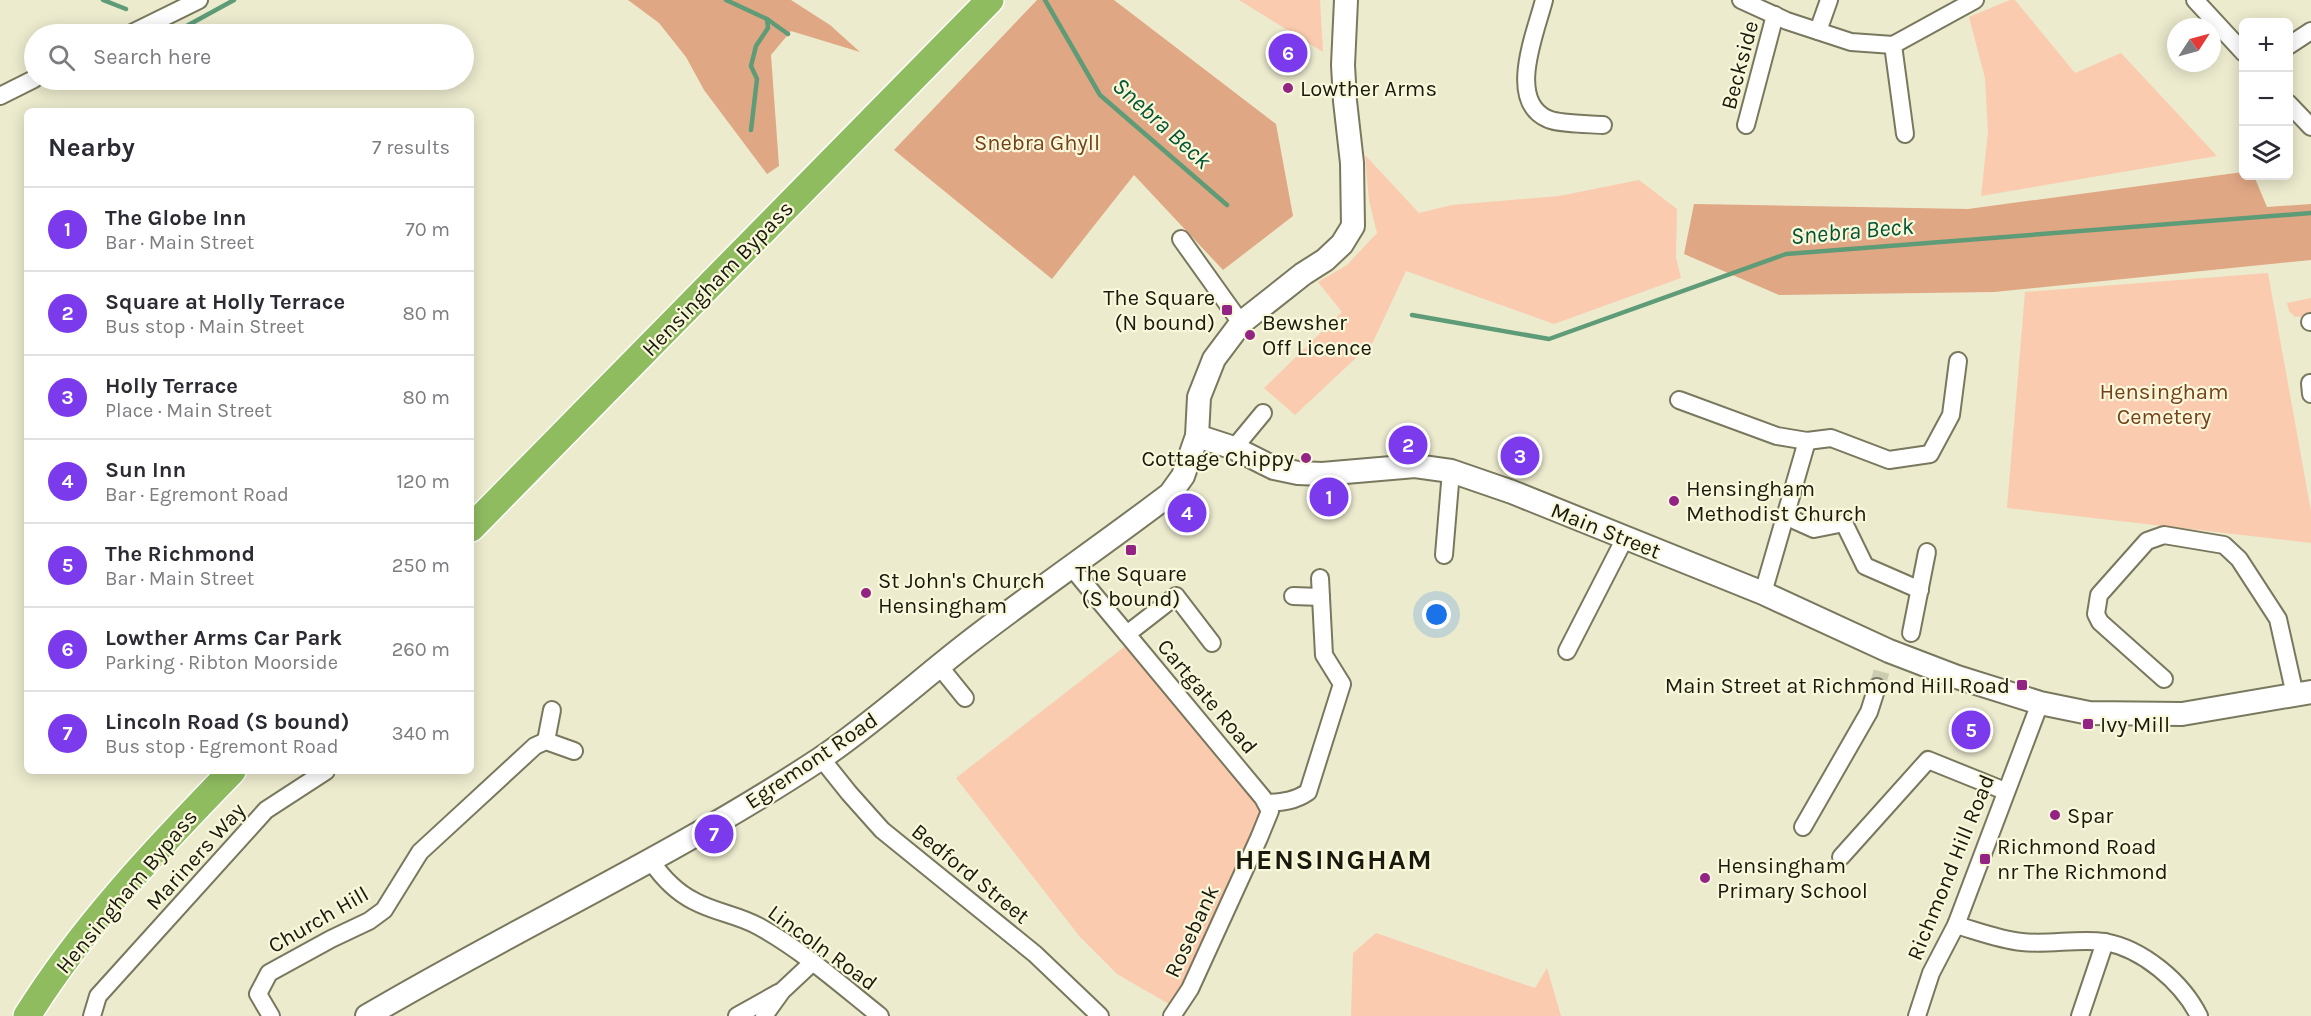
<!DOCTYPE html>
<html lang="en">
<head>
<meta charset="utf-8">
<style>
	body { margin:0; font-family:Karla,sans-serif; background:#f7f7f7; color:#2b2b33 }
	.controls { position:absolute; right:18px; top:18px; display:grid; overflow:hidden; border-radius:9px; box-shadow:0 3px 15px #0003 }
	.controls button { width:54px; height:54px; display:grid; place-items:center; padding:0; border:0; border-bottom:2px solid #e1e1e2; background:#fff; color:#2b2b33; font:30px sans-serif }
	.compass { position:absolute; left:2167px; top:18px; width:54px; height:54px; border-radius:50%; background:#fff; box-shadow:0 3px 15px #0003; rotate:54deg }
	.you { position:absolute; left:1437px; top:615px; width:21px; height:21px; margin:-15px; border:4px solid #fff; border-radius:50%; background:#1a73e8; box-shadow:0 0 0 9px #1a73e833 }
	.badge { display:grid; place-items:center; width:39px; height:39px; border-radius:50%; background:#7c3aed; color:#fff; font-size:20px; font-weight:700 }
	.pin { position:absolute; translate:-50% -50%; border:3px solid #fff; box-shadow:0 2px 6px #0006 }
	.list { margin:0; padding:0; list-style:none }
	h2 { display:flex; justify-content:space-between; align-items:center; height:78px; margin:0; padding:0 24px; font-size:26px }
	h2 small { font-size:20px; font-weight:400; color:#7c7c81 }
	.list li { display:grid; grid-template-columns:39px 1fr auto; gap:18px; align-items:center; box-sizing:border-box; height:84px; padding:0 24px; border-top:2px solid #e1e1e2 }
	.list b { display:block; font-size:22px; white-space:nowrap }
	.list p { margin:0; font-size:20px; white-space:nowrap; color:#7c7c81 }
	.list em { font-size:20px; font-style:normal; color:#7c7c81 }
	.icon { flex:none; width:33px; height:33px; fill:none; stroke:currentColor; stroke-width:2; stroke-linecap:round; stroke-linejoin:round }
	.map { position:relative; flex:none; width:2311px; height:1016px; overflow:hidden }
	.search { position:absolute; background:#fff; box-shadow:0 3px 15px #0003; left:24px; top:24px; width:450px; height:66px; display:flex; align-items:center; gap:15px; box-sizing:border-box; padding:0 21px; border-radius:33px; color:#7c7c81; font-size:22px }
	.panel { position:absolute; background:#fff; box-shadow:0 3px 15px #0003; left:24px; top:108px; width:450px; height:666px; border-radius:9px }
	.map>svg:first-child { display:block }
	.green { fill:#facbaf }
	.forest { fill:#e0a784 }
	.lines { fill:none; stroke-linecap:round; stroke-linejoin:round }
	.stream { stroke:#5e9b77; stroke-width:4.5 }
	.minor-tunnel { stroke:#ccccb1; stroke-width:16; stroke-dasharray:16 8; stroke-linecap:butt }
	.minor-casing { stroke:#79785e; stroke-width:20 }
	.secondary-casing { stroke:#79785e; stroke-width:26 }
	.trunk-casing { stroke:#fff; stroke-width:30 }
	.minor { stroke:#fff; stroke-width:16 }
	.secondary { stroke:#fff; stroke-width:22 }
	.trunk { stroke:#90bc60; stroke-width:27 }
	.poi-dot { fill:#932484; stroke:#f9f8db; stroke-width:2 }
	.labels { text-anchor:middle; stroke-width:4.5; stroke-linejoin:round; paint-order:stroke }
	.street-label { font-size:22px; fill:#19190e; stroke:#f9f8db }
	.poi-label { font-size:22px; fill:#19190e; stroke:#f9f8db; text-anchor:start }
	.park-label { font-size:22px; fill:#76401a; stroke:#f9f8db }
	.water-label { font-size:24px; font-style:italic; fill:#045432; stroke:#f9f8db }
	.district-label { font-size:28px; font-weight:bold; letter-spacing:1.5px; fill:#19190e; stroke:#f9f8db }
</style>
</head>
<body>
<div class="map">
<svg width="2311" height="1016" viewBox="0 0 2311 1016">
	<rect width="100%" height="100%" fill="#ecebce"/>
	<g class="green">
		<polygon points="1239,0 1320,0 1323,52"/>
		<polygon points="2010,0 2015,0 2075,73 2121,53 2217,156 1981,196 1988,132 1985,78 1969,17"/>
		<polygon points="1365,155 1419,213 1452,205 1559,196 1639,180 1677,209 1676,258 1681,278 1554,324 1406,271 1373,342 1295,415 1264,388 1342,312 1318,282 1347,265 1377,233 1369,201"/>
		<polygon points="2268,273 2311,511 2311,543 2007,508 2025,292"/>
		<polygon points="2311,298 2311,312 2307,316 2295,317 2289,311 2287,303"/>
		<polygon points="1128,644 1259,804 1259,815 1174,1007 1117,974 1080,937 956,778"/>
		<polygon points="1376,933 1535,988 1547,968 1561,1016 1351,1016 1353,953"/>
	</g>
	<g class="forest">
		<polygon points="628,0 791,0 830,25 860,52 791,31 771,55 779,166 767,174 704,90 686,57 659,23"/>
		<polygon points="1037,0 1114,0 1276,124 1293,216 1223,270 1134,175 1052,279 894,150"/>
		<polygon points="2243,172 2244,176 2254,176 2267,207 2311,204 2311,260 1994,292 1779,295 1684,254 1694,204 1968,209"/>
	</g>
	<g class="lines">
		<g class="stream">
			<polyline points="103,0 126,9"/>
			<polyline points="726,0 767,19 788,34"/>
			<polyline points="1045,0 1100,95 1227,205"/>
			<polyline points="170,32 172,34 234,0"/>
			<polyline points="751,130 757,79 751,66 756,46 768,28 767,19"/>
			<polyline points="1412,315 1549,339 1786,254 2311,213"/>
		</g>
		<polyline class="minor-tunnel" points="1877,687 1883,666"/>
		<g class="minor-casing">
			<g id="minor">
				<path d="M1544 0C1536 32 1506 101 1548 119 1558 124 1590 124 1603 125"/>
				<polyline points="1741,0 1787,21 1851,42 1893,45 1975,0"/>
				<polyline points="2195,0 2244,53"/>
				<polyline points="1818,31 1829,0"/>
				<polyline points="130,34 199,0"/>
				<polyline points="1893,45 1905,134"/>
				<polyline points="2288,46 2311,31"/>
				<polyline points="0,96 34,79"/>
				<polyline points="2288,103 2311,127"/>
				<polyline points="1746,125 1775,15"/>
				<polyline points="1181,239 1241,323"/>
				<polyline points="2310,322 2311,322"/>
				<polyline points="2310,383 2311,394"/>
				<polyline points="1679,400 1777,436 1807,441 1831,438 1889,460 1930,454 1951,415 1958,361"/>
				<polyline points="1234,448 1263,413"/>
				<polyline points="1785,516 1814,529 1844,523 1865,566 1920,590"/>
				<polyline points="1444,555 1451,471"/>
				<polyline points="1072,568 1263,798 1270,811 1259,838 1190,989 1172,1016"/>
				<polyline points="1763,593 1807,441"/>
				<polyline points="1293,596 1321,597"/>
				<polyline points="1911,633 1927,552"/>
				<polyline points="1127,634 1176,596 1212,643"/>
				<polyline points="1567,651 1625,538"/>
				<polyline points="940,667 965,698"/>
				<polyline points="2164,679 2100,622 2096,614 2099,595 2147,541 2164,535 2224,545 2239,559 2278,619 2295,695"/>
				<polyline points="546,741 552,710"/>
				<polyline points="821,758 849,793 882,830 1035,954 1100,1016"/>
				<path d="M1268 803C1283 802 1295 801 1308 792L1342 684 1324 655 1320 578"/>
				<polyline points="1803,827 1869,712 1877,687"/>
				<polyline points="1841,857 1928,760 2005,791"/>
				<path d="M651 861C662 877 676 892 694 901 714 912 738 915 758 926 802 950 841 985 880 1016"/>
				<path d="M1956 925C1977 931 2000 940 2022 942 2049 945 2079 938 2105 942 2143 949 2182 982 2199 1016"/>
				<polyline points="92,1016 98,996 266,810 326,771"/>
				<polyline points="271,1016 258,994 269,973 331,939 369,921 384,910 420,852 535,746 546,741 574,751"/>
				<polyline points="737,1016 778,993"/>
				<polyline points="764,1016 782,991 813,962"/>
				<polyline points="1917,1016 1931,973 1956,925 2040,703"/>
				<polyline points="2080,1016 2105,942"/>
			</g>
		</g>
		<g class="secondary-casing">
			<g id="secondary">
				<polyline points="1197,436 1234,448 1274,468 1298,473 1322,474 1415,466 1451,471 1512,492 1763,593 1889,651 1957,677 2040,703 2089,713 2182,714 2311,692"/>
				<path d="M367 1016C516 928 675 855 820 759 872 724 919 681 968 643 1034 592 1103 545 1170 494L1183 476 1197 436 1199 397 1214 359 1241 323 1303 274 1325 260 1342 244 1353 226 1352 163 1345 101 1343 65 1346 0"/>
			</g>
		</g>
		<g class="trunk-casing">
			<g id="trunk">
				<polyline points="471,528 990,0"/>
				<path d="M27 1016C83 926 158 847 232 771"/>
			</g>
		</g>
		<use href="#minor" class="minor"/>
		<use href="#secondary" class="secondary"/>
		<use href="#trunk" class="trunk"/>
	</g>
	<g class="poi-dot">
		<circle cx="1288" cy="88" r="6"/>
		<rect x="1221" y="304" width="12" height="12" rx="3"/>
		<circle cx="1250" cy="335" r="6"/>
		<circle cx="1306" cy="458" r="6"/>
		<circle cx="1674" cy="501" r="6"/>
		<rect x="1125" y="544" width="12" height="12" rx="3"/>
		<circle cx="866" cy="593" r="6"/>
		<rect x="2016" y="679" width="12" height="12" rx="3"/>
		<rect x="2082" y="718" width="12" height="12" rx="3"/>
		<circle cx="2055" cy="815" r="6"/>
		<rect x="1979" y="853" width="12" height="12" rx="3"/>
		<circle cx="1705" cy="878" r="6"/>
	</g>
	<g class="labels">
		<g class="street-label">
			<text transform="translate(1739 65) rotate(-75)" y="8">Beckside</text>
			<text transform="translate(717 278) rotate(-46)" y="8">Hensingham Bypass</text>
			<text transform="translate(1606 530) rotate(22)" y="8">Main Street</text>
			<text transform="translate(1208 696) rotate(50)" y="8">Cartgate Road</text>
			<text transform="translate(811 760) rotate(-34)" y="8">Egremont Road</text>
			<text transform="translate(195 856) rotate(-48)" y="8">Mariners Way</text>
			<text transform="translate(1950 867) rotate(-68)" y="8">Richmond Hill Road</text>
			<text transform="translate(971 873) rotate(39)" y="8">Bedford Street</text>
			<text transform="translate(126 891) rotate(-50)" y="8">Hensingham Bypass</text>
			<text transform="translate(318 919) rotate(-30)" y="8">Church Hill</text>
			<text transform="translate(1191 931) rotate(-65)" y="8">Rosebank</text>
			<text transform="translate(823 947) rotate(36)" y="8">Lincoln Road</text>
		</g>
		<g class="poi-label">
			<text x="1300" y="96">Lowther Arms</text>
			<text x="1215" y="305" text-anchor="end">The Square<tspan x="1215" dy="25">(N bound)</tspan></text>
			<text x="1262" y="330">Bewsher<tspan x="1262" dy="25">Off Licence</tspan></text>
			<text x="1294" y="466" text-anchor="end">Cottage Chippy</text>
			<text x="1686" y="496">Hensingham<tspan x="1686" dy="25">Methodist Church</tspan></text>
			<text x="1131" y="581" text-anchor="middle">The Square<tspan x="1131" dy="25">(S bound)</tspan></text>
			<text x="878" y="588">St John's Church<tspan x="878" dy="25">Hensingham</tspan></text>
			<text x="2010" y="693" text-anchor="end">Main Street at Richmond Hill Road</text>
			<text x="2100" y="732">Ivy Mill</text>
			<text x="2067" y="823">Spar</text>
			<text x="1997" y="854">Richmond Road<tspan x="1997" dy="25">nr The Richmond</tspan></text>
			<text x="1717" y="873">Hensingham<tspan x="1717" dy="25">Primary School</tspan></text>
		</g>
		<g class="park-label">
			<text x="1037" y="150">Snebra Ghyll</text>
			<text x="2164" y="399">Hensingham<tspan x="2164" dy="25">Cemetery</tspan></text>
		</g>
		<g class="water-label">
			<text transform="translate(1162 123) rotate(42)" y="8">Snebra Beck</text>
			<text transform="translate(1852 231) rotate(-5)" y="8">Snebra Beck</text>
		</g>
		<g class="district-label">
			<text x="1334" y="869">HENSINGHAM</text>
		</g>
	</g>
</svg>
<div class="controls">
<button>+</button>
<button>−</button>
<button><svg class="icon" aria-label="layers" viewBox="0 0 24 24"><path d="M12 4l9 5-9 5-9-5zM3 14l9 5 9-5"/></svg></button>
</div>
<svg class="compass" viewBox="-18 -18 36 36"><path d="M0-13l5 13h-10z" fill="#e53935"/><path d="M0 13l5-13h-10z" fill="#7c7c81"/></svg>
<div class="you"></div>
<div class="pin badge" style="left:1329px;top:497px">1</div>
<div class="pin badge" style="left:1408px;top:445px">2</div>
<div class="pin badge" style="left:1520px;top:456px">3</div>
<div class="pin badge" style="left:1187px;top:513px">4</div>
<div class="pin badge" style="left:1971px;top:730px">5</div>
<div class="pin badge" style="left:1288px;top:53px">6</div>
<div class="pin badge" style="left:714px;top:834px">7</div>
<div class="search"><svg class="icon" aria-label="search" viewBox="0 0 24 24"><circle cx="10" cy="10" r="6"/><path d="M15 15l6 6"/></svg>Search here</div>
<section class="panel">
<h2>Nearby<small>7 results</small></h2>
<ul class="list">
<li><span class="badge">1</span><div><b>The Globe Inn</b><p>Bar · Main Street</p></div><em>70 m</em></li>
<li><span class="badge">2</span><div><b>Square at Holly Terrace</b><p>Bus stop · Main Street</p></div><em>80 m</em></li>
<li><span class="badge">3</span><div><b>Holly Terrace</b><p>Place · Main Street</p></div><em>80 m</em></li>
<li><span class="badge">4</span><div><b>Sun Inn</b><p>Bar · Egremont Road</p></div><em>120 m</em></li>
<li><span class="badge">5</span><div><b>The Richmond</b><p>Bar · Main Street</p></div><em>250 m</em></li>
<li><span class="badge">6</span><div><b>Lowther Arms Car Park</b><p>Parking · Ribton Moorside</p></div><em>260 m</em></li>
<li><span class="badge">7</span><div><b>Lincoln Road (S bound)</b><p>Bus stop · Egremont Road</p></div><em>340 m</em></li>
</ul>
</section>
</div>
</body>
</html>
